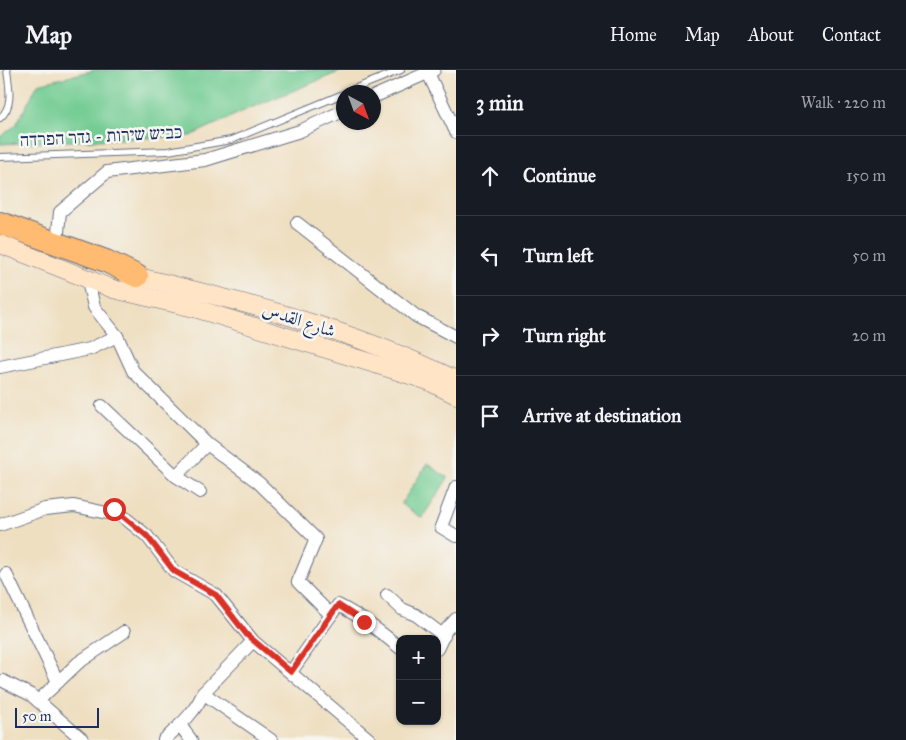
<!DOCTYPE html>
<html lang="en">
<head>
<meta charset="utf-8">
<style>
	body { margin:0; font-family:"IM FELL Great Primer",Amiri,"Frank Ruhl Libre",serif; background:#242831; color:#f1f3f6 }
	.controls { position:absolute; right:15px; bottom:15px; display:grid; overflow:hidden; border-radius:10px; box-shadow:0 1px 4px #0004 }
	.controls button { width:45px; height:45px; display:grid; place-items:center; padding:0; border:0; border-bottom:1px solid #363941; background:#171b24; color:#f1f3f6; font:25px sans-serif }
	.compass { position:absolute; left:336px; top:15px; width:45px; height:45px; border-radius:50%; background:#171b24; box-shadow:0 1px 4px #0004; rotate:139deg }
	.scale { position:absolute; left:15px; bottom:12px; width:84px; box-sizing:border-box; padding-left:5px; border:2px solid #1b2f5e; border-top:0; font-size:14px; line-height:18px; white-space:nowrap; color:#1b2f5e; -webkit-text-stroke:4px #f6f6f2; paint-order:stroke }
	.stop { position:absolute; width:15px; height:15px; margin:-11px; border:4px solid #d93025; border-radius:50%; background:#fff }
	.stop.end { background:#d93025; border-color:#fff; box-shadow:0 1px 5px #0008 }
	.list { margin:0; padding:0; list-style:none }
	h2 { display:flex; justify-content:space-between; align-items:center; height:65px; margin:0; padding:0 20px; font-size:21px }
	h2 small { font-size:16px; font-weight:400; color:#9ea1a6 }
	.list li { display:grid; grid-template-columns:32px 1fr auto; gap:15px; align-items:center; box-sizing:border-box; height:80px; padding:0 20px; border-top:1px solid #363941 }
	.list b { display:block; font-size:19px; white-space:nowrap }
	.list em { font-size:16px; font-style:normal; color:#9ea1a6 }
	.icon { flex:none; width:28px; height:28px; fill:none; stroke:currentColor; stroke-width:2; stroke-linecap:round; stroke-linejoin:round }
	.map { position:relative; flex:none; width:456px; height:670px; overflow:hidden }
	header { display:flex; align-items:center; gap:30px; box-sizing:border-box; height:70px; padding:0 25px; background:#171b24; border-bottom:1px solid #363941 }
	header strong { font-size:24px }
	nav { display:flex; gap:28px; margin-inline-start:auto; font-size:18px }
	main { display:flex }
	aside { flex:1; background:#171b24 }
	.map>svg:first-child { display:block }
	.green { fill:#73cc93; stroke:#477e78 }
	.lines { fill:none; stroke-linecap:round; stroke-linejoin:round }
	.lane-casing { stroke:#656d81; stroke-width:8 }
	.street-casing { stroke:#656d81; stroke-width:14 }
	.secondary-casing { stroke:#656d81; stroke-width:19 }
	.highway-casing { stroke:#656d81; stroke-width:24 }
	.lane { stroke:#fff; stroke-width:6 }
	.street { stroke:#fff; stroke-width:12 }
	.secondary { stroke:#ffe4c6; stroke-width:18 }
	.highway { stroke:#febb71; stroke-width:22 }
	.route { stroke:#d93025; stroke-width:6 }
	.labels { text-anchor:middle; stroke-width:5; stroke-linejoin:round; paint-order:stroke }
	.street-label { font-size:18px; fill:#1b2f5e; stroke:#f6f6f2 }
</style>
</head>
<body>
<header>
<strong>Map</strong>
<nav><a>Home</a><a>Map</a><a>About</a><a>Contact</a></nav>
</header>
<main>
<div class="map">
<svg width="456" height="670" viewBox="0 0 456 670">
	<rect width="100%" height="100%" fill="#f6f6f2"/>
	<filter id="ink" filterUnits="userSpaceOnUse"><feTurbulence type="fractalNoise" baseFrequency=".02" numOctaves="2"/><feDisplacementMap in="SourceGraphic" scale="10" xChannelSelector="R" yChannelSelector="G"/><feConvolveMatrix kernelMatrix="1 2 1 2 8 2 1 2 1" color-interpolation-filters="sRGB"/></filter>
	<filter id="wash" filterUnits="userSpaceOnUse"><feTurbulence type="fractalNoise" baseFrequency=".0096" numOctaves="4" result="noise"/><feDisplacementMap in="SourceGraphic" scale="20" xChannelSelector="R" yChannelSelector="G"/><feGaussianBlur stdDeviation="1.12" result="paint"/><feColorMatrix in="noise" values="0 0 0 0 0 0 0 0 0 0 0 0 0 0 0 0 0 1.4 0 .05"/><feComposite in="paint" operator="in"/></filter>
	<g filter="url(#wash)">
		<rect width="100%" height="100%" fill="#efdfc1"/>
		<g class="green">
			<polygon points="95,0 344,0 248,39 190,66 0,74 0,67 16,55 38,14"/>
			<polygon points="427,394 448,408 422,448 401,434"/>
		</g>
	</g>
	<g filter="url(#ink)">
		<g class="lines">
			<g class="lane-casing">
				<g id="lane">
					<polyline points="346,22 401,0"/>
					<path d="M0 48C14 36 9 17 7 0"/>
					<polyline points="0,87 168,81 231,70 343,24"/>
				</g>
			</g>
			<g class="street-casing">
				<g id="street">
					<polyline points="428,3 456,62"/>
					<polyline points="373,27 434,0"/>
					<polyline points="297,153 416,246 456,267"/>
					<polyline points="57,172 60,142 107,102 205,90 300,61 343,41"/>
					<polyline points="88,211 94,237 117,266 133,301 207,374 259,413 316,469 298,512 331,545"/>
					<polyline points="0,297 90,279 117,266"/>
					<polyline points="102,336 176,406 200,422"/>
					<polyline points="176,406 207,374"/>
					<polyline points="456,417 441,457 456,466"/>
					<polyline points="0,455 45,439 74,436 107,443 114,439 147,466 174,501 216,525 253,571 370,670"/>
					<polyline points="6,504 58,612"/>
					<polyline points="387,525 402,539 416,545 444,566"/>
					<polyline points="437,579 446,560 456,549"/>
					<path d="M291 602 338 535C360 546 381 562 400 578"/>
					<polyline points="3,611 31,625 83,670"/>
					<polyline points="203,623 271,670"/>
					<polyline points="38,631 78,593 124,562"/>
					<polyline points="180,655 191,670"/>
					<path d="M164 670C178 657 196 642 203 623L253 571"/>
				</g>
			</g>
			<g class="secondary-casing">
				<g id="secondary">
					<polyline points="0,174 113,219 194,238 394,300 428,311 456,325"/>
					<path d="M126 204C238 230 352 259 456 310"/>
				</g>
			</g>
			<g class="highway-casing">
				<polyline id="highway" points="0,153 106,191 137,206"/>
			</g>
			<use href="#lane" class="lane"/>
			<use href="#street" class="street"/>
			<use href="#secondary" class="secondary"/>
			<use href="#highway" class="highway"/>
		</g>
	</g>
	<g class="lines" filter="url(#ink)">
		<polyline class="route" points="114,439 147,466 174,501 216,525 247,565 291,602 338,535 364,552"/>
	</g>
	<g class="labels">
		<g class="street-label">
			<text transform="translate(101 66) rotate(-3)" y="6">כביש שירות - גדר הפרדה</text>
			<text transform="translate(299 250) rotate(18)" y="6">شارع القدس</text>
		</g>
	</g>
</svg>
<div class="controls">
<button>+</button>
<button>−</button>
</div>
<svg class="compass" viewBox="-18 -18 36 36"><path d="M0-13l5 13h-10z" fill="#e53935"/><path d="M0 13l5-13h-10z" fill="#9ea1a6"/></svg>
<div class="scale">50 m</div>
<div class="stop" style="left:114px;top:439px"></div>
<div class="stop end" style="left:364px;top:552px"></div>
</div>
<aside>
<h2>3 min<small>Walk · 220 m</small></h2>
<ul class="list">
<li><svg class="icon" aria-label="ahead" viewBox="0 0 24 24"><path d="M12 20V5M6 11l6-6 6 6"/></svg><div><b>Continue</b></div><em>150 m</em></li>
<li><svg class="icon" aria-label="left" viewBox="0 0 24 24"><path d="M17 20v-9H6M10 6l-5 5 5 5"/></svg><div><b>Turn left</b></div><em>50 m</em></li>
<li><svg class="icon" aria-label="right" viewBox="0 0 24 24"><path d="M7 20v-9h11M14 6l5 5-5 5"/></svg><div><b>Turn right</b></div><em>20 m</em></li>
<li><svg class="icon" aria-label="arrive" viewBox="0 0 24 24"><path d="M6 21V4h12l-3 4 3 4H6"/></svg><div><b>Arrive at destination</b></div></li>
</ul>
</aside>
</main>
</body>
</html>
